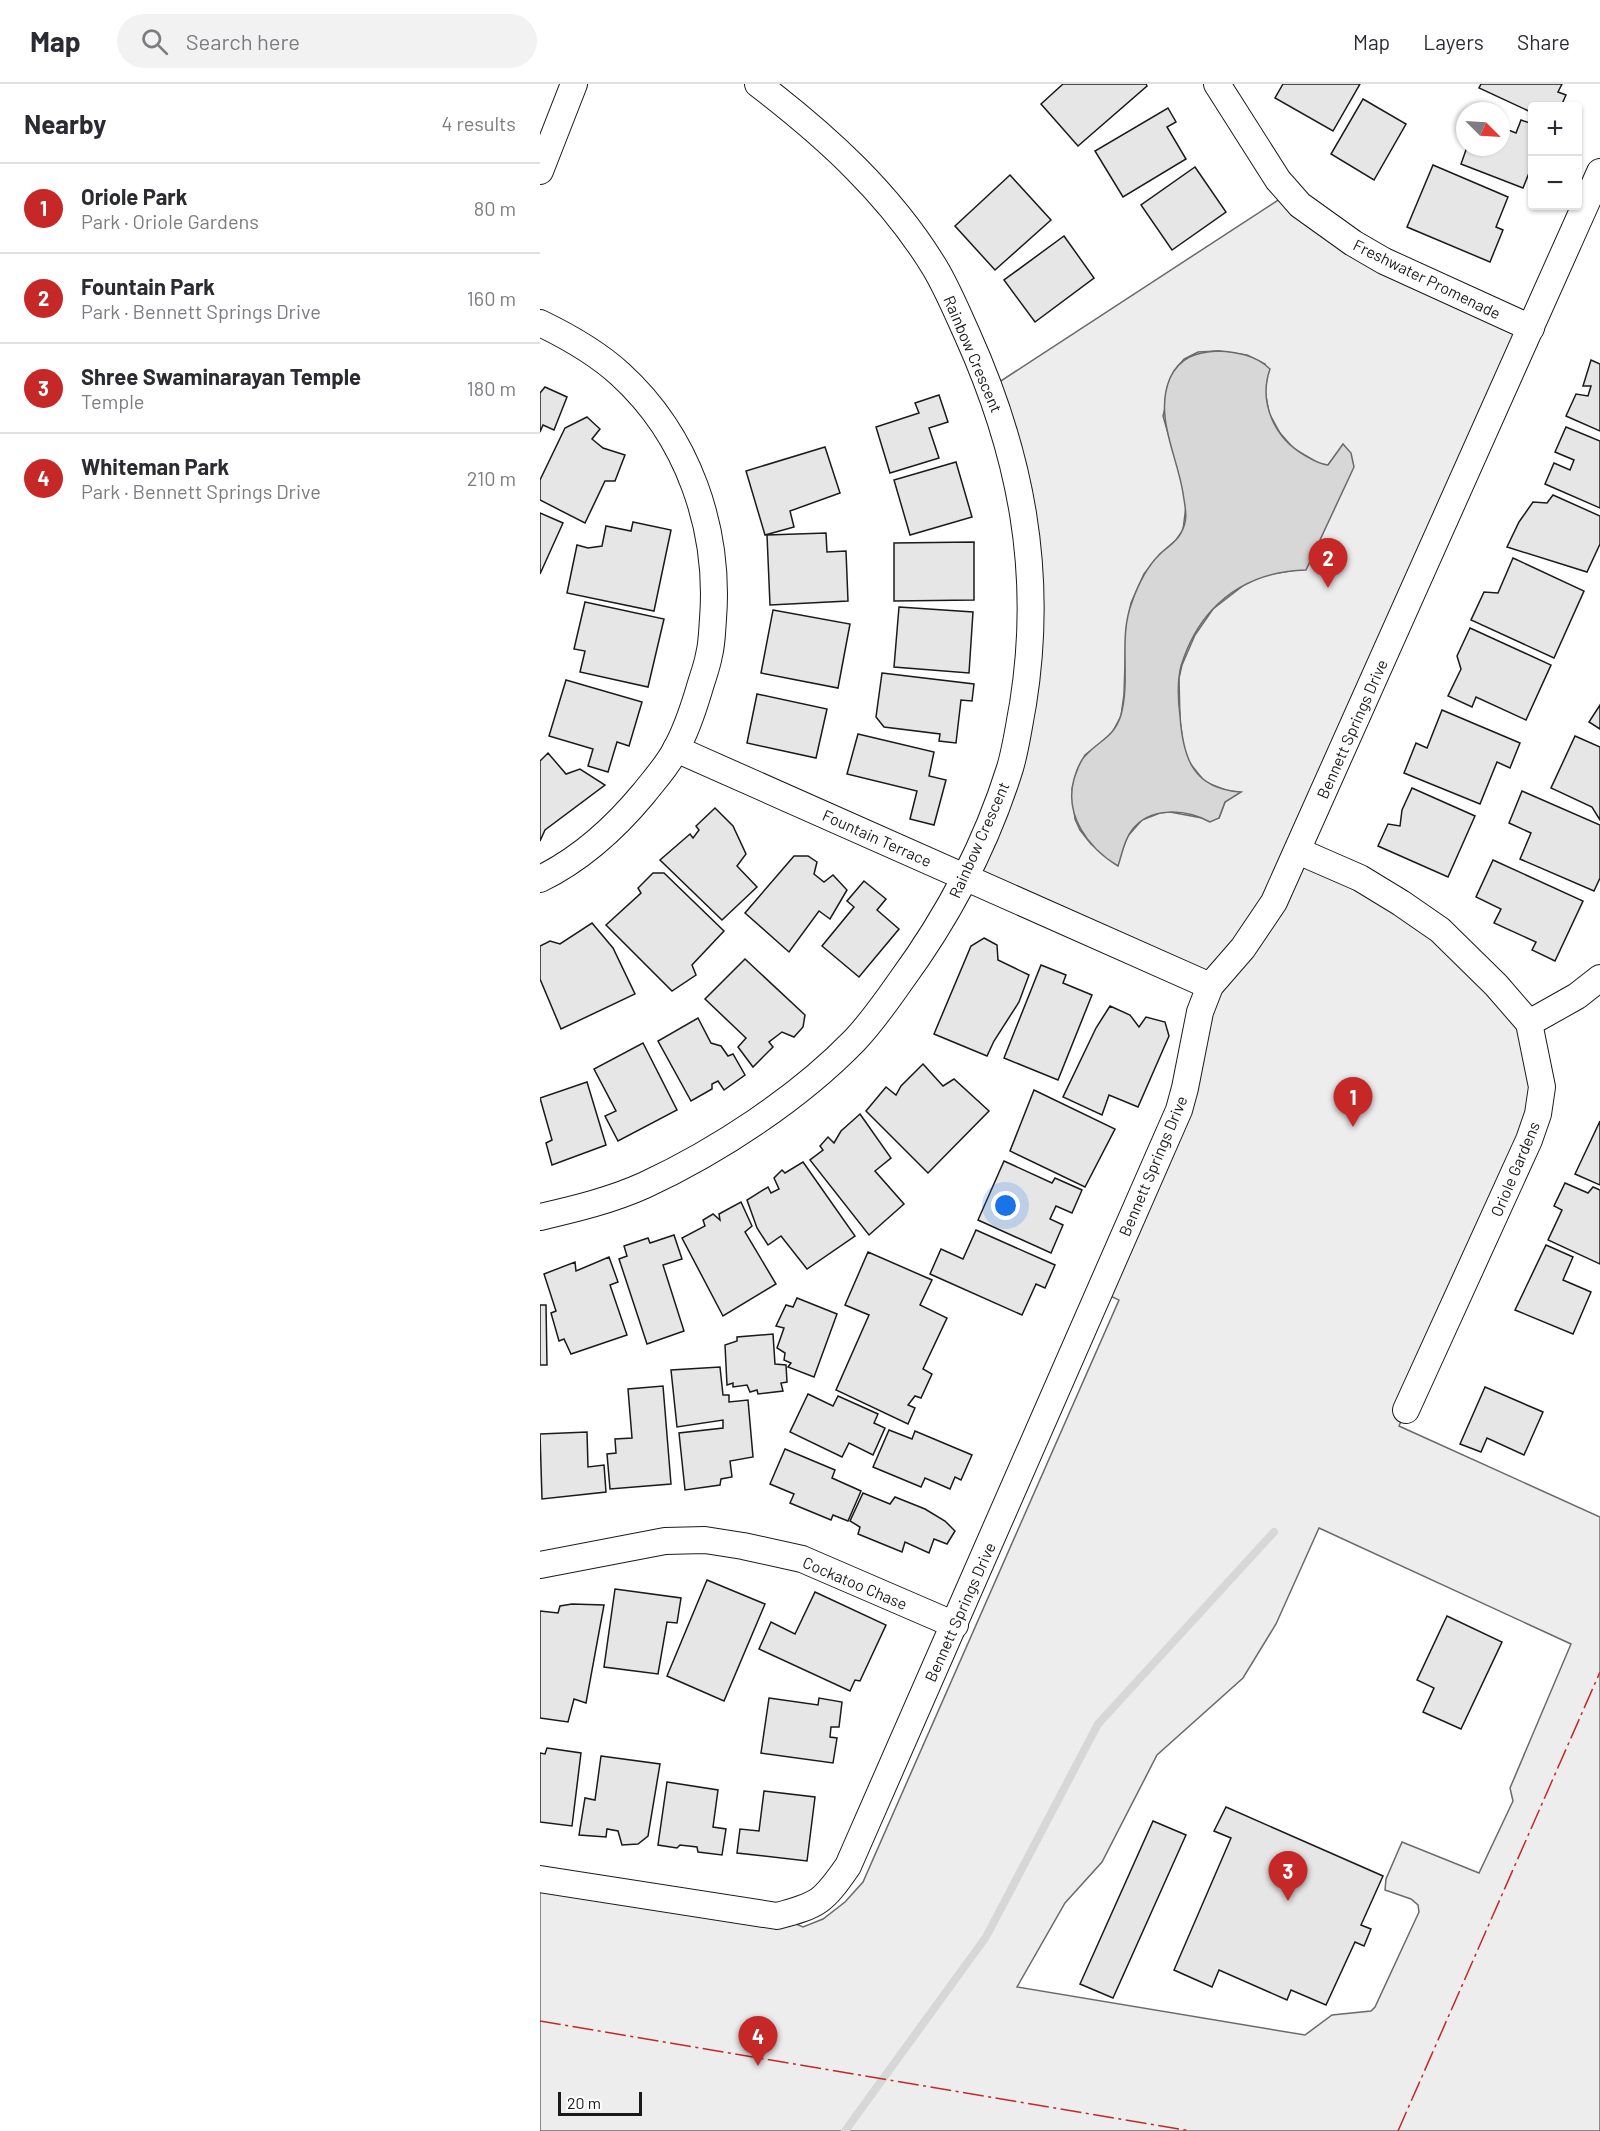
<!DOCTYPE html>
<html lang="en">
<head>
<meta charset="utf-8">
<style>
	body { margin:0; font-family:Barlow,sans-serif; background:#f2f2f3; color:#2b2b33 }
	.controls { position:absolute; right:18px; top:18px; display:grid; overflow:hidden; border-radius:6px; box-shadow:0 2px 4px #0004 }
	.controls button { width:54px; height:54px; display:grid; place-items:center; padding:0; border:0; border-bottom:2px solid #e1e1e2; background:#fff; color:#2b2b33; font:30px sans-serif }
	.compass { position:absolute; left:916px; top:18px; width:54px; height:54px; border-radius:50%; background:#fff; box-shadow:0 2px 4px #0004; rotate:114deg }
	.scale { position:absolute; left:18px; bottom:15px; width:84px; box-sizing:border-box; padding-left:6px; border:3px solid #1a1a1a; border-top:0; font-size:16px; line-height:21px; white-space:nowrap; color:#1a1a1a; -webkit-text-stroke:4px #fff; paint-order:stroke }
	.you { position:absolute; left:466px; top:1122px; width:21px; height:21px; margin:-15px; border:4px solid #fff; border-radius:50%; background:#1a73e8; box-shadow:0 0 0 9px #1a73e833 }
	.badge { display:grid; place-items:center; width:39px; height:39px; border-radius:50%; background:#c62828; color:#fff; font-size:20px; font-weight:700 }
	.pin { position:absolute; translate:-50% -50px; filter:drop-shadow(0 2px 3px #0008) }
	.pin::after { content:''; position:absolute; top:32px; width:21px; height:18px; background:inherit; clip-path:polygon(0 0,100% 0,50% 100%) }
	.list { margin:0; padding:0; list-style:none }
	h2 { display:flex; justify-content:space-between; align-items:center; height:78px; margin:0; padding:0 24px; font-size:26px }
	h2 small { font-size:20px; font-weight:400; color:#7c7c81 }
	.list li { display:grid; grid-template-columns:39px 1fr auto; gap:18px; align-items:center; box-sizing:border-box; height:90px; padding:0 24px; border-top:2px solid #e1e1e2 }
	.list b { display:block; font-size:22px; white-space:nowrap }
	.list p { margin:0; font-size:20px; white-space:nowrap; color:#7c7c81 }
	.list em { font-size:20px; font-style:normal; color:#7c7c81 }
	.icon { flex:none; width:33px; height:33px; fill:none; stroke:currentColor; stroke-width:2; stroke-linecap:round; stroke-linejoin:round }
	.map { position:relative; flex:none; width:1060px; height:2047px; overflow:hidden }
	header { display:flex; align-items:center; gap:36px; box-sizing:border-box; height:84px; padding:0 30px; background:#fff; border-bottom:2px solid #e1e1e2 }
	header strong { font-size:28px }
	nav { display:flex; gap:33px; margin-inline-start:auto; font-size:21px }
	.search { width:420px; height:54px; background:#f2f2f3; display:flex; align-items:center; gap:15px; box-sizing:border-box; padding:0 21px; border-radius:33px; color:#7c7c81; font-size:22px }
	main { display:flex }
	aside { flex:1; background:#fff }
	.map>svg:first-child { display:block }
	.built { fill:#ededed; stroke:#6a6a6a; stroke-width:1.5; fill-rule:evenodd }
	.water { fill:#d7d7d7; stroke:#6a6a6a; stroke-width:1.5 }
	.lines { fill:none; stroke-linecap:round; stroke-linejoin:round }
	.stream { stroke:#d7d7d7; stroke-width:8 }
	.building { fill:#e6e6e6; stroke:#1a1a1a; stroke-width:1.5 }
	.street-casing { stroke:#1a1a1a; stroke-width:28 }
	.street { stroke:#fff; stroke-width:26 }
	.power { stroke:#c62828; stroke-width:1.5; stroke-dasharray:21 4.5 3 4.5; stroke-linecap:butt }
	.labels { text-anchor:middle; stroke-width:4.5; stroke-linejoin:round; paint-order:stroke }
	.street-label { font-size:16px; fill:#1a1a1a; stroke:#fff }
</style>
</head>
<body>
<header>
<strong>Map</strong>
<div class="search"><svg class="icon" aria-label="search" viewBox="0 0 24 24"><circle cx="10" cy="10" r="6"/><path d="M15 15l6 6"/></svg>Search here</div>
<nav><a>Map</a><a>Layers</a><a>Share</a></nav>
</header>
<main>
<aside>
<h2>Nearby<small>4 results</small></h2>
<ul class="list">
<li><span class="badge">1</span><div><b>Oriole Park</b><p>Park · Oriole Gardens</p></div><em>80 m</em></li>
<li><span class="badge">2</span><div><b>Fountain Park</b><p>Park · Bennett Springs Drive</p></div><em>160 m</em></li>
<li><span class="badge">3</span><div><b>Shree Swaminarayan Temple</b><p>Temple</p></div><em>180 m</em></li>
<li><span class="badge">4</span><div><b>Whiteman Park</b><p>Park · Bennett Springs Drive</p></div><em>210 m</em></li>
</ul>
</aside>
<div class="map">
<svg width="1060" height="2047" viewBox="0 0 1060 2047">
	<rect width="100%" height="100%" fill="#fff"/>
	<path class="built" d="M749 109 760 121 991 244 758 767 820 794 989 939 1002 1003 859 1342 1060 1433V2047H0V1795L237 1832 263 1843 283 1835 305 1818 323 1798 579 1216 560 1207 639 1026 670 902 425 793 450 739 491 531 450 304ZM678 267 707 271 725 280 727 294 725 307 729 329 740 349 754 365 780 380 788 381 803 361 756 486 725 491 714 496 704 501 673 525 655 551 642 581 639 594 640 636 644 666 649 678 665 698 688 707 699 708 685 718 679 734H662L630 728 620 729 602 736 587 753 577 781 551 760 540 746 535 735 532 705 537 686 545 671 571 651 581 632 584 610 586 546 591 519 604 490 620 470 636 456 643 446 646 422 641 394 623 332 634 287 644 275 658 268ZM779 1444 1031 1560 970 1704 973 1717 939 1789 862 1758 846 1795 845 1806 871 1815 878 1821 879 1828 835 1923 831 1927 792 1931 765 1951 477 1903 525 1819 562 1778 617 1671 703 1594 736 1540Z"/>
	<path class="water" d="M678 267C696 268 716 271 730 285 718 319 735 355 766 372 773 376 779 380 788 381L803 360 811 369 814 383 766 486C730 487 697 499 672 526 658 541 647 563 641 582 637 598 638 616 640 632 643 674 653 705 701 708L685 718 679 734 670 738C646 725 610 722 592 746 584 756 582 770 578 782 548 764 524 731 534 695 537 687 539 677 546 671 560 656 574 653 581 631 591 594 578 554 592 518 598 501 606 484 619 471 627 463 636 459 641 449 649 434 645 424 643 409 637 371 614 332 630 294 640 273 656 268 678 267Z"/>
	<g class="lines">
		<polyline class="stream" points="305,2047 446,1853 558,1640 734,1448"/>
	</g>
	<g class="building">
		<polygon points="523,0 606,0 607,2 538,62 501,20"/>
		<polygon points="743,0 820,0 793,47 735,14"/>
		<polygon points="941,0 1022,0 1018,8 1026,11 1021,22 993,22 993,29 939,4"/>
		<polygon points="823,15 866,40 834,96 791,70"/>
		<polygon points="628,24 636,38 627,43 646,75 583,113 555,67"/>
		<polygon points="981,36 993,40 993,79 983,104 921,80 927,63 961,63 961,43 976,49"/>
		<polygon points="893,81 968,113 956,143 963,146 950,178 867,143"/>
		<polygon points="655,83 686,128 632,166 601,121"/>
		<polygon points="470,91 511,136 455,186 415,142"/>
		<polygon points="524,152 554,194 495,238 464,196"/>
		<polygon points="1051,276 1060,280 1060,347 1026,332 1036,310 1048,312 1051,302 1043,302"/>
		<polygon points="5,303 27,313 14,346 3,341 0,348 0,309"/>
		<polygon points="399,311 408,338 389,344 399,374 350,389 336,343 379,329 375,319"/>
		<polygon points="47,333 60,345 52,355 63,364 85,371 75,397 65,397 45,439 0,416 0,396 25,344"/>
		<polygon points="1026,343 1060,357 1060,424 1005,400 1014,379 1030,386 1034,376 1015,368"/>
		<polygon points="285,363 300,409 250,427 254,443 225,451 206,387"/>
		<polygon points="416,378 432,433 370,451 354,396"/>
		<polygon points="1013,411 1060,432 1060,460 1047,488 967,463 979,438 993,418 1007,419"/>
		<polygon points="0,429 23,439 0,490"/>
		<polygon points="93,438 131,446 114,527 27,509 37,461 48,464 62,462 66,442 91,447"/>
		<polygon points="286,449 287,468 306,467 308,517 230,521 227,451"/>
		<polygon points="434,458 434,516 354,517 354,459"/>
		<polygon points="973,474 1044,507 1014,574 931,536 944,508 958,509"/>
		<polygon points="45,518 124,535 108,603 40,588 45,567 34,565"/>
		<polygon points="359,523 433,528 429,589 354,583"/>
		<polygon points="233,526 310,540 298,604 221,589"/>
		<polygon points="930,544 1011,581 986,636 936,613 932,623 908,612 921,585 917,572"/>
		<polygon points="342,589 434,600 432,617 421,616 416,659 399,657 400,650 344,643 336,633"/>
		<polygon points="26,596 102,618 89,662 77,658 68,688 48,682 53,665 9,652"/>
		<polygon points="217,610 287,625 276,674 207,659"/>
		<polygon points="1060,621 1060,645 1049,638"/>
		<polygon points="902,626 980,659 970,684 957,678 940,720 864,689 876,659 887,664"/>
		<polygon points="318,650 394,668 389,692 406,696 394,741 370,735 377,707 307,690"/>
		<polygon points="1035,652 1060,663 1060,736 1052,723 1011,704"/>
		<polygon points="8,669 26,690 40,685 65,701 5,746 0,757 0,677"/>
		<polygon points="872,704 935,732 908,793 838,762 848,740 860,742 862,726"/>
		<polygon points="982,707 1060,741 1060,794 1054,807 980,775 991,749 969,739"/>
		<polygon points="175,724 193,742 206,770 197,782 217,803 182,836 120,776 150,750 153,754 159,746 156,742"/>
		<polygon points="254,772 268,772 277,778 274,790 284,798 293,791 307,806 290,835 279,827 249,868 205,829"/>
		<polygon points="953,776 1043,817 1015,877 992,866 996,858 954,839 961,825 936,813"/>
		<polygon points="113,789 124,789 184,847 152,881 156,891 132,907 66,841 101,809 98,804"/>
		<polygon points="324,797 346,815 337,826 359,845 319,893 282,862 314,823 307,817"/>
		<polygon points="52,839 73,864 95,910 21,945 0,895 0,862 10,857 20,860"/>
		<polygon points="444,854 457,861 458,876 489,891 479,918 454,957 447,972 394,950 431,862"/>
		<polygon points="205,875 265,931 263,943 254,953 242,948 229,958 233,963 213,983 198,963 206,954 165,915"/>
		<polygon points="501,881 526,891 523,899 552,911 518,996 464,974"/>
		<polygon points="570,922 590,931 599,943 606,933 625,938 629,952 598,1023 569,1011 562,1031 523,1013 556,944"/>
		<polygon points="158,934 171,959 181,962 188,972 193,970 205,991 184,1006 178,997 172,1000 172,1005 151,1017 118,957"/>
		<polygon points="103,959 137,1026 78,1057 65,1032 76,1027 54,985"/>
		<polygon points="383,980 403,1002 414,995 449,1027 388,1089 326,1027 346,1003 356,1011 361,1002"/>
		<polygon points="47,998 66,1061 12,1081 6,1059 12,1056 0,1014"/>
		<polygon points="494,1006 575,1045 545,1103 470,1067"/>
		<polygon points="320,1030 351,1074 335,1087 364,1120 329,1151 270,1076 283,1066 280,1062 288,1053 294,1059 301,1047"/>
		<polygon points="1060,1037 1060,1101 1035,1090"/>
		<polygon points="464,1077 512,1099 515,1094 542,1106 532,1129 516,1122 510,1135 523,1141 511,1169 438,1136"/>
		<polygon points="263,1078 315,1152 267,1185 241,1152 228,1161 217,1144 207,1116 228,1103 231,1109 239,1105 234,1094 242,1086 245,1089"/>
		<polygon points="1025,1099 1048,1109 1053,1103 1060,1106 1060,1180 1008,1156 1022,1126 1014,1122"/>
		<polygon points="201,1118 212,1142 205,1148 236,1200 183,1232 142,1154 165,1142 163,1136 173,1130 180,1136 179,1130"/>
		<polygon points="436,1146 515,1181 505,1204 496,1200 482,1231 390,1190 401,1165 423,1175"/>
		<polygon points="134,1151 142,1175 123,1181 144,1247 107,1260 79,1175 87,1172 84,1162 108,1154 110,1159"/>
		<polygon points="1006,1161 1033,1173 1023,1196 1051,1208 1033,1250 975,1226"/>
		<polygon points="328,1168 392,1196 380,1221 407,1234 383,1285 392,1290 381,1314 375,1312 368,1321 375,1324 368,1340 296,1306 329,1231 305,1221"/>
		<polygon points="69,1173 78,1198 70,1201 87,1251 31,1270 24,1255 19,1257 11,1229 16,1227 4,1190 35,1178 36,1187"/>
		<polygon points="257,1214 297,1230 274,1293 248,1283 251,1279 244,1276 245,1269 237,1264 244,1244 236,1242 246,1221 253,1223"/>
		<polygon points="0,1221 6,1221 7,1281 0,1281"/>
		<polygon points="233,1250 235,1280 246,1281 247,1298 241,1299 243,1307 218,1310 217,1306 210,1308 207,1301 193,1303 193,1299 187,1301 185,1261 197,1257 197,1253"/>
		<polygon points="180,1283 183,1311 189,1311 189,1318 208,1316 213,1373 190,1377 192,1393 181,1395 180,1401 145,1406 139,1349 183,1344 183,1336 137,1343 131,1286"/>
		<polygon points="123,1302 131,1400 70,1405 67,1370 76,1369 75,1355 92,1354 88,1305"/>
		<polygon points="945,1303 1003,1328 984,1371 947,1354 941,1368 920,1360"/>
		<polygon points="268,1310 293,1322 298,1312 338,1330 334,1339 345,1344 333,1371 309,1359 302,1373 250,1348"/>
		<polygon points="349,1346 372,1355 375,1347 432,1371 421,1396 415,1393 410,1405 385,1394 381,1403 333,1383"/>
		<polygon points="47,1348 48,1383 64,1381 66,1408 2,1415 0,1350"/>
		<polygon points="245,1365 295,1386 292,1394 321,1407 308,1437 293,1431 291,1436 250,1419 254,1410 230,1400"/>
		<polygon points="323,1409 350,1420 355,1413 385,1425 405,1437 415,1447 407,1460 394,1455 389,1469 365,1458 362,1468 318,1450 320,1443 310,1437"/>
		<polygon points="167,1496 225,1520 184,1617 127,1592"/>
		<polygon points="75,1505 141,1514 137,1539 127,1538 118,1590 64,1583"/>
		<polygon points="275,1508 346,1541 320,1597 315,1596 310,1607 219,1565 231,1538 255,1550"/>
		<polygon points="32,1520 64,1521 46,1619 34,1615 28,1638 0,1634 0,1527 18,1529 20,1522"/>
		<polygon points="907,1532 962,1558 921,1645 883,1628 894,1604 877,1596"/>
		<polygon points="229,1614 278,1621 279,1614 302,1618 299,1643 291,1643 290,1653 297,1654 293,1679 221,1669"/>
		<polygon points="7,1664 41,1669 32,1742 0,1738 0,1669 5,1670"/>
		<polygon points="61,1672 120,1680 108,1752 98,1760 82,1761 78,1747 67,1745 66,1753 39,1751 45,1714 55,1716"/>
		<polygon points="127,1698 178,1706 173,1743 186,1745 182,1771 158,1768 157,1763 140,1761 137,1764 118,1761"/>
		<polygon points="224,1707 275,1713 267,1777 197,1769 200,1745 219,1747"/>
		<polygon points="686,1723 843,1792 821,1841 831,1845 824,1862 815,1858 786,1921 751,1906 747,1916 679,1886 672,1903 634,1886 691,1754 674,1747"/>
		<polygon points="613,1737 646,1751 573,1914 540,1900"/>
	</g>
	<g class="lines">
		<g class="street-casing">
			<g id="street">
				<polyline points="677,0 738,96 760,121 813,159 844,177 991,244"/>
				<polyline points="0,87 34,0"/>
				<path d="M0 239C29 253 56 268 80 290 148 352 180 444 173 535 172 547 172 560 169 571 167 583 162 595 159 606 153 626 146 647 136 665 128 681 115 695 104 709 75 744 41 775 0 795"/>
				<polyline points="136,665 670,902"/>
				<polyline points="758,767 820,794 861,819 900,846 956,901 989,939 1002,1003 998,1030 989,1056 866,1326"/>
				<polyline points="989,939 1037,912 1060,894"/>
				<path d="M0 1133C35 1125 72 1116 105 1101 178 1067 259 1014 315 956 332 938 346 918 360 898 407 834 446 761 470 684 476 664 479 641 483 620 504 488 481 370 427 250 417 228 407 204 395 184 350 110 286 52 218 0"/>
				<polyline points="0,1481 125,1457 165,1456 203,1462 262,1475 415,1541"/>
				<path d="M0 1795 237 1832C279 1821 283 1818 308 1782L639 1026 645 1004 660 928 670 902 703 864 734 818 1060 88"/>
			</g>
		</g>
		<use href="#street" class="street"/>
		<g class="power">
			<polyline points="0,1937 651,2047"/>
			<polyline points="858,2047 1060,1588"/>
		</g>
	</g>
	<g class="labels">
		<g class="street-label">
			<text transform="translate(887 195) rotate(26)" y="6">Freshwater Promenade</text>
			<text transform="translate(433 270) rotate(67)" y="6">Rainbow Crescent</text>
			<text transform="translate(812 645) rotate(-66)" y="6">Bennett Springs Drive</text>
			<text transform="translate(337 754) rotate(24)" y="6">Fountain Terrace</text>
			<text transform="translate(439 756) rotate(-66)" y="6">Rainbow Crescent</text>
			<text transform="translate(613 1082) rotate(-67)" y="6">Bennett Springs Drive</text>
			<text transform="translate(975 1085) rotate(-67)" y="6">Oriole Gardens</text>
			<text transform="translate(315 1499) rotate(23)" y="6">Cockatoo Chase</text>
			<text transform="translate(420 1528) rotate(-66)" y="6">Bennett Springs Drive</text>
		</g>
	</g>
</svg>
<div class="controls">
<button>+</button>
<button>−</button>
</div>
<svg class="compass" viewBox="-18 -18 36 36"><path d="M0-13l5 13h-10z" fill="#e53935"/><path d="M0 13l5-13h-10z" fill="#7c7c81"/></svg>
<div class="scale">20 m</div>
<div class="you"></div>
<div class="pin badge" style="left:813px;top:1043px">1</div>
<div class="pin badge" style="left:788px;top:504px">2</div>
<div class="pin badge" style="left:748px;top:1817px">3</div>
<div class="pin badge" style="left:218px;top:1982px">4</div>
</div>
</main>
</body>
</html>
